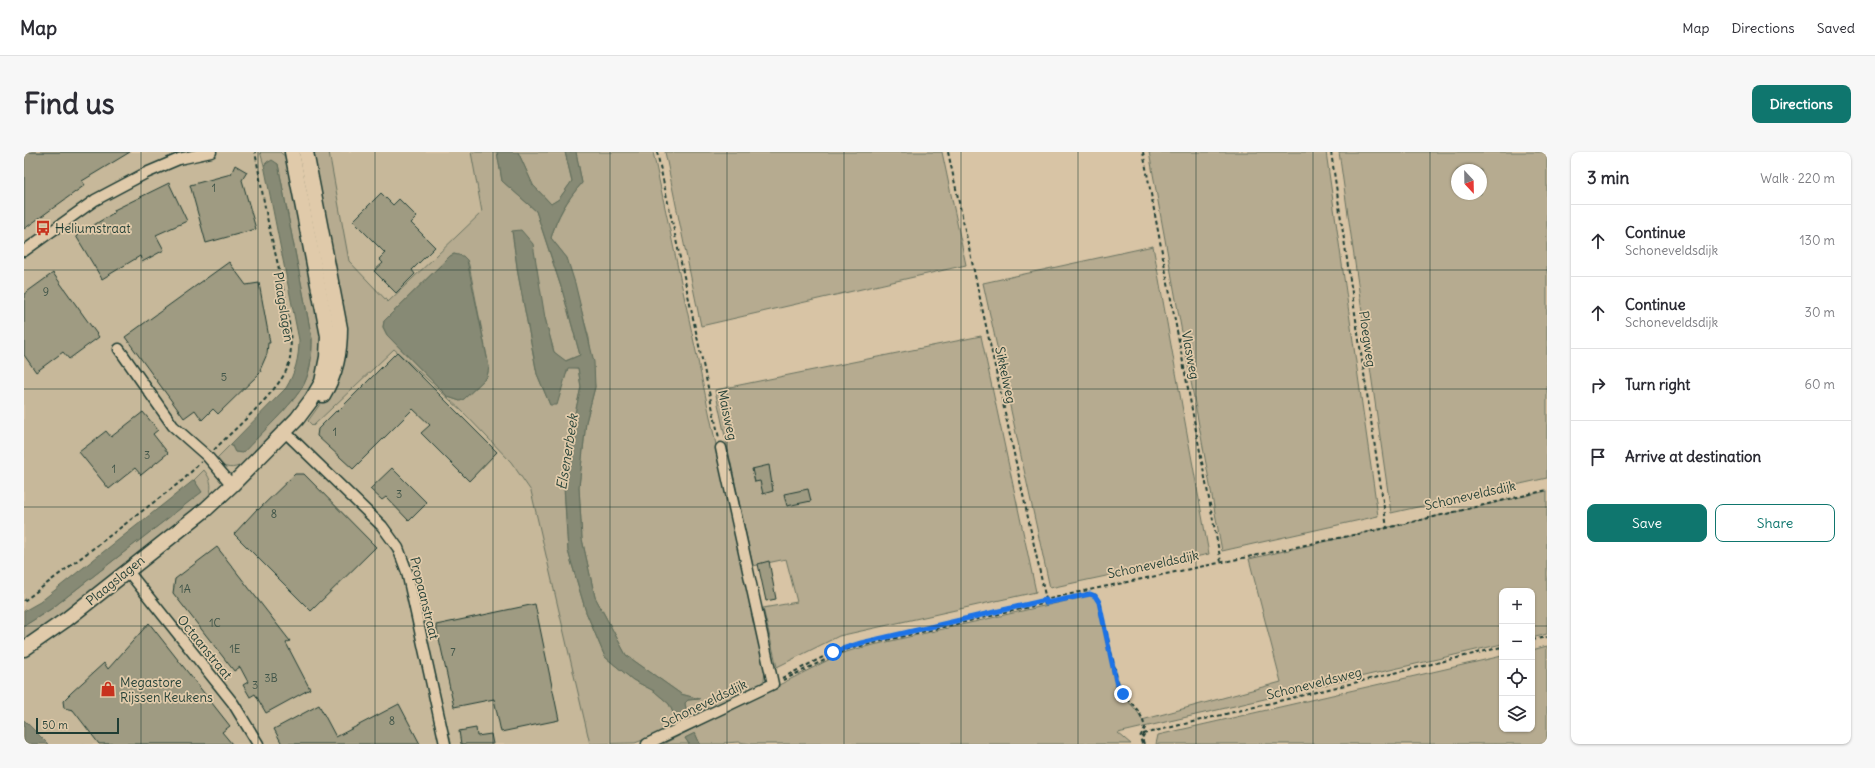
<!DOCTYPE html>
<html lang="en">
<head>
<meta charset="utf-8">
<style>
	body { margin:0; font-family:Delius,sans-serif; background:#f7f7f7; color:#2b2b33 }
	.controls { position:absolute; right:12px; bottom:12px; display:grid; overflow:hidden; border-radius:8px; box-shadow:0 1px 3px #0004 }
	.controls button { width:36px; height:36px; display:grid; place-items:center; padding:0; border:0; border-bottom:1px solid #e1e1e2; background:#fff; color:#2b2b33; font:20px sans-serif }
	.compass { position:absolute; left:1427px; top:12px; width:36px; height:36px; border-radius:50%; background:#fff; box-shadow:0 1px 3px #0004; rotate:158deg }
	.scale { position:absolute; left:12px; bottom:10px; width:83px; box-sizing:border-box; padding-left:4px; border:2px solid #1f3d34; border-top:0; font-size:11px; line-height:14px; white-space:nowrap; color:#1f3d34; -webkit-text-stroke:3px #e0caaa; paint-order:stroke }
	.stop { position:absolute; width:12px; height:12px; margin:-9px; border:3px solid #1a73e8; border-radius:50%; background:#fff }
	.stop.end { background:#1a73e8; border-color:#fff; box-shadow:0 1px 4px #0008 }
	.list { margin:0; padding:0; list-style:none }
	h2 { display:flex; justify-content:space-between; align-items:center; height:52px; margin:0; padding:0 16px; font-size:17px }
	h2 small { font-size:13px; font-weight:400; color:#7c7c81 }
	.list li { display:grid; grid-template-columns:26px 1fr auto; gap:12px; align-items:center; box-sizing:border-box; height:72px; padding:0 16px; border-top:1px solid #e1e1e2 }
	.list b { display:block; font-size:15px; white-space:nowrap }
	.list p { margin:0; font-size:13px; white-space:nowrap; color:#7c7c81 }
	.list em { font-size:13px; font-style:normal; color:#7c7c81 }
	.actions { display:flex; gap:8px; padding:12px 16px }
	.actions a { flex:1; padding:9px 0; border:1px solid #0f766e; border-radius:8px; text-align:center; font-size:14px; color:#0f766e }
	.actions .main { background:#0f766e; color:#fff }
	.icon { flex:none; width:22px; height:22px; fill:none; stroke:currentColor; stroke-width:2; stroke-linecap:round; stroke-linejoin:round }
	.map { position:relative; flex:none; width:1523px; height:592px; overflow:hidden; border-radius:8px }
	header { display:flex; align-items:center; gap:24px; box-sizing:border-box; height:56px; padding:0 20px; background:#fff; border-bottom:1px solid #e1e1e2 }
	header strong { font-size:19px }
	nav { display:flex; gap:22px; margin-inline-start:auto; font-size:14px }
	.intro { display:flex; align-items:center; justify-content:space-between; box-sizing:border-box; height:96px; padding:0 24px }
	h1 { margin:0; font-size:28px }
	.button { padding:10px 18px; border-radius:8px; background:#0f766e; color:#fff; font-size:14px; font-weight:700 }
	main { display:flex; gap:24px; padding:0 24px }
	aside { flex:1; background:#fff; border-radius:8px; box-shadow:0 1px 3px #0004 }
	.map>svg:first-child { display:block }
	.built { fill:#c7b89a }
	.green { fill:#b6ab90; stroke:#6a7462; fill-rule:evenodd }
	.water { fill:#878a74; stroke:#5d6b5a }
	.building { fill:#9f9b82; stroke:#1f3d34 }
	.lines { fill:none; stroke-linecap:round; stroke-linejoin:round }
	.street-casing { stroke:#1f3d34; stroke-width:13 }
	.secondary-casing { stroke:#1f3d34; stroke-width:17 }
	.path { stroke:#1f3d34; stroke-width:2; stroke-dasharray:4 3; stroke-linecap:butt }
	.street { stroke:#e0caaa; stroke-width:10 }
	.secondary { stroke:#e0caaa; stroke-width:14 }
	.route { stroke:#1a73e8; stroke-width:5 }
	.grid { fill:none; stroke:#1f3d34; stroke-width:1; stroke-opacity:0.55 }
	.labels { text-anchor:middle; stroke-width:3.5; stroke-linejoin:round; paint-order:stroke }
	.number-label { font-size:11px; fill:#3f5448 }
	.poi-label { font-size:13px; fill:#1f3d34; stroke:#e0caaa; text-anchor:start }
	.street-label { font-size:13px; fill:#1f3d34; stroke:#e0caaa }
	.water-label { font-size:14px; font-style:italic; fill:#29453a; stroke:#e0caaa }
</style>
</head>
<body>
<header>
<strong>Map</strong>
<nav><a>Map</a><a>Directions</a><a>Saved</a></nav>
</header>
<div class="intro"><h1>Find us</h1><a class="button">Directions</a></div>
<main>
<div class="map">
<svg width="1523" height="592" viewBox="0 0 1523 592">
	<rect width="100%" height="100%" fill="#d8c4a5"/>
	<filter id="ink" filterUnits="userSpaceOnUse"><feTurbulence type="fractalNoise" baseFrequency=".025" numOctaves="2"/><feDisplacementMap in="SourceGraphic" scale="8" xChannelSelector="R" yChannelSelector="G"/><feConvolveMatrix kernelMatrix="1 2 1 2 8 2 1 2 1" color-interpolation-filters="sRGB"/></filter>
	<g filter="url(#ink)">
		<polygon class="built" points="0,0 449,0 567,592 0,592"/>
		<g class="green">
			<path d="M236 0H256L263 6 294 162 298 194 294 221 279 251 219 312C209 318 201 316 192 310V307L207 292 211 300H219C236 282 269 253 280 232 287 218 288 202 288 187L254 12 244 9 240 13Z"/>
			<path d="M287 0H305L325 109 364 150 458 60 447 0H473L478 29 512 59 539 141 556 203 541 209 530 200 521 166 488 79 494 122 513 222 526 253 541 225 544 215 554 216 557 235 544 292 540 334 544 399 562 460 581 505 609 528 630 539 645 552 652 567 663 562 661 551 664 548 674 547 657 542 602 503 571 445 558 387 555 335 562 270 571 235 565 186 543 106 527 86C533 65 543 48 558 31L552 0H629L741 520 740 528 737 532 632 583 611 591 566 592 507 339 487 310 438 259 370 197 289 274 284 269 309 234ZM430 102 443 108 445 113 465 215 463 225 440 247 436 249 424 245 363 183 359 175 360 169 426 104Z"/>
			<polygon points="494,0 541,0 548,29 535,47 527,52 509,33"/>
			<polygon points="641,0 918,0 942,113 677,174"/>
			<polygon points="1125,0 1302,0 1354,364 1198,399"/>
			<path d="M1315 0H1523V326L1367 361ZM1433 18H1457V42H1433Z"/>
			<polygon points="1129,94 1185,402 1026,436 959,131"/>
			<polygon points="957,184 1012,440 815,484 753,515 739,456 773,450 762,407 729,414 691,238"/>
			<path d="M180 318C188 328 189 337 183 348L26 472 0 488V474L27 457 177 340 170 328Z"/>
			<path d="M1523 339V482L1508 486V439H1478V492L1094 581 1107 592H727L715 590 700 591V592H676L671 581 661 586 665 592H639L816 502 832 497 1072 442 1092 536C1100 548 1113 555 1118 568L1257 530 1225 407Z"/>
			<polygon points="1523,494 1523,592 1132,592 1134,583 1478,504 1478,577 1508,577 1508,498"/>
		</g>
		<g class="water">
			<path d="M473 0H494L509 33 527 52 535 47 548 29 541 0H552L558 31C543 48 533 64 527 86L543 106 551 131 570 210 571 235 562 270 555 335 558 387 571 445 602 503 657 542 676 547 664 548 661 551 663 562 652 567 645 552 630 539 609 528 581 505 562 460 544 399 540 334 544 292 557 235 554 216H544L533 253H526L513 222 494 122 488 79 497 78 509 92 521 166 530 200 542 209 556 203 539 141 512 59 478 29Z"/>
			<path d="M248 8 254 12 288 187C288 202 287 218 280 232 269 253 236 282 219 301L211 300 207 292 262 236C271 221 275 206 275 188L240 13Z"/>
			<polygon points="430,102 439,104 443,108 465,215 463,225 440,247 436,249 424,245 363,183 359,175 360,169 426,104"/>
			<polygon points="170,328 178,340 170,346 27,457 0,474 0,459 16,450"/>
			<polygon points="0,568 24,592 0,592"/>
			<polygon points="671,581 676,592 665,592 661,586"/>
		</g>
		<g class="building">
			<polygon points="0,0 106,0 58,29 61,33 0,77"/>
			<polygon points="211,13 223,20 218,28 232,77 182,91 166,33 207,22"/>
			<polygon points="145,31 163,69 132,83 140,98 118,110 116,104 78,127 52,84 91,60 90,58"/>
			<polygon points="357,41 369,53 375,47 393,65 387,71 411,95 388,118 391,122 372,141 350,119 359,111 355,107 361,101 329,69"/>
			<polygon points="205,110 222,133 235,131 246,191 244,191 243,202 236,218 237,220 194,262 189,257 178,268 171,258 160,266 101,185"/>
			<polygon points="29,121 75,185 45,207 39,200 12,220 0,203 0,142"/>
			<polygon points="373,200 473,300 445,329 397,281 406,273 389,257 329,317 293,284 294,277 312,259 313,260"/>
			<polygon points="119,260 134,278 129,282 144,301 117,323 111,316 85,337 55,300 82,279 87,285"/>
			<polygon points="745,313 749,339 739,342 736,329 731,330 728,317"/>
			<polygon points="368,316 403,351 385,369 362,345 358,348 346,337"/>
			<polygon points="271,322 280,322 352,395 287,459 210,382 233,357 234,358"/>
			<polygon points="784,337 787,349 763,354 760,342"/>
			<polygon points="193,395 266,489 262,491 286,537 242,561 231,542 226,545 219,533 224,530 216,515 210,519 149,441 151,427"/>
			<polygon points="745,409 752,447 742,449 734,412"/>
			<polygon points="511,452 535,568 477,580 470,547 430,555 412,473"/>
			<polygon points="125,471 206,574 198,580 208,592 75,592 49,558 40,556 39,549 48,540 80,511 84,517"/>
			<polygon points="375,552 396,592 258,592 250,577 295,553 312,585"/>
			<polygon points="452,576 453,584 467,582 469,592 437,592 435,579"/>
		</g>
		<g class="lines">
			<g class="street-casing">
				<g id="street">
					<polyline points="0,99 71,48 122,21 155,7 187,0"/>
					<polyline points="95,197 149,274 183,304 208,333"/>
					<polyline points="261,280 358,374 374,396 383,420 421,592"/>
					<polyline points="103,418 209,551 234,592"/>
					<polyline points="623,592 749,532 697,296"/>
				</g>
			</g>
			<g class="secondary-casing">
				<g id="secondary">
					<path d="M282 0 316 176C316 201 312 222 299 243"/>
					<polyline points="0,497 43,467 182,357 208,333 273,267 288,247 298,230 303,205 304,184 268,0"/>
				</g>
			</g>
			<g class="path">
				<polyline points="633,0 695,286"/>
				<polyline points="924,0 1022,448"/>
				<polyline points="1119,0 1197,410"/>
				<polyline points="1307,0 1363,376"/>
				<path d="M190 298C211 276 251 243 263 217 277 189 248 94 242 60 238 40 235 20 231 0"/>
				<polyline points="0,449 159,328 177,310"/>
				<polyline points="1508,488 1523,485"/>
				<polyline points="758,526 803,503 837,491 1060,439 1363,376 1523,338"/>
				<path d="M759 528 824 497 1066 441 1071 444 1075 450 1095 535C1105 553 1116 553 1121 576L1116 585 1118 592"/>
				<polyline points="1119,582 1478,495"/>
				<polyline points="1120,592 1118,586 1121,581"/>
			</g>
			<use href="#street" class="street"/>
			<use href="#secondary" class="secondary"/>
		</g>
	</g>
	<g class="lines" filter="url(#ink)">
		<polyline class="route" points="809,500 837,491 1022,448 1022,451 1066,442 1071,444 1075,450 1092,529 1099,542"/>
	</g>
	<path class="grid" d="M117 0V592M234 0V592M351 0V592M469 0V592M586 0V592M703 0V592M820 0V592M937 0V592M1054 0V592M1172 0V592M1289 0V592M1406 0V592M0 118H1523M0 237H1523M0 355H1523M0 474H1478M1508 474H1523"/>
	<defs>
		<g id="bus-bare" transform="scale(1.2)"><path d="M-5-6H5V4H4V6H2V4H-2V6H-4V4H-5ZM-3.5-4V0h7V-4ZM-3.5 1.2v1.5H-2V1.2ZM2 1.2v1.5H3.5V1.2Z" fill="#c8321e" stroke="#e0caaa" stroke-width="2.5" paint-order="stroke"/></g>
		<g id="shop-bare" transform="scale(1.2)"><path d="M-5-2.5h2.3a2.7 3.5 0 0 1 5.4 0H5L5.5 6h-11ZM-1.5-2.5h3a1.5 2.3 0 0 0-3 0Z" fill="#c8321e" stroke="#e0caaa" stroke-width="2.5" paint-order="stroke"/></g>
	</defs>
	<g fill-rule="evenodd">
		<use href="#bus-bare" x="19" y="76"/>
		<use href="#shop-bare" x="84" y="537"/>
	</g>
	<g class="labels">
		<g class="number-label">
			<text x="190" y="40">1</text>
			<text x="22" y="144">9</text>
			<text x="200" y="229">5</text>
			<text x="311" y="284">1</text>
			<text x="123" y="307">3</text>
			<text x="90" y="321">1</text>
			<text x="375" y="346">3</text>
			<text x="250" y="366">8</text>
			<text x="161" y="441">1A</text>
			<text x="191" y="475">1C</text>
			<text x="211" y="501">1E</text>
			<text x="429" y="504">7</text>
			<text x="247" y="530">3B</text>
			<text x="231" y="537">3</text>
			<text x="368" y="573">8</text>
		</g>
		<g class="poi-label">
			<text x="31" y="81">Heliumstraat</text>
			<text x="96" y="535">Megastore<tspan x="96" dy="15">Rijssen Keukens</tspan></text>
		</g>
		<g class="street-label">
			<text transform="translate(260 155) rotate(81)" y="5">Plaagslagen</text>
			<text transform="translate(1344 187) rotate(82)" y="5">Ploegweg</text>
			<text transform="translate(1167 203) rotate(79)" y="5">Vlasweg</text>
			<text transform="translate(982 223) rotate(78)" y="5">Sikkelweg</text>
			<text transform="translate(704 263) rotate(78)" y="5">Maisweg</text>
			<text transform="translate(1446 343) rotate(-13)" y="5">Schoneveldsdijk</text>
			<text transform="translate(1129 412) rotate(-12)" y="5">Schoneveldsdijk</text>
			<text transform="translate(91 428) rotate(-39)" y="5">Plaagslagen</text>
			<text transform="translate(401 446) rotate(76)" y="5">Propaanstraat</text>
			<text transform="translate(181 495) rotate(51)" y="5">Octaanstraat</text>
			<text transform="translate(1290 531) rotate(-14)" y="5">Schoneveldsweg</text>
			<text transform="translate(680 551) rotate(-26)" y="5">Schoneveldsdijk</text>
		</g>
		<g class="water-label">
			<text transform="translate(543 300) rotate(-81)" y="5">Elsenerbeek</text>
		</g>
	</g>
</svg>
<div class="controls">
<button>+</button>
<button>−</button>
<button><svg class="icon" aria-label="locate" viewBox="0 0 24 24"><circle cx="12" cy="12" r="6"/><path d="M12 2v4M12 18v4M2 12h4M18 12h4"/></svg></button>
<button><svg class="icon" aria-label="layers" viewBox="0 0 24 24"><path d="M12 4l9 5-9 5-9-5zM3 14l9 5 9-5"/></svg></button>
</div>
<svg class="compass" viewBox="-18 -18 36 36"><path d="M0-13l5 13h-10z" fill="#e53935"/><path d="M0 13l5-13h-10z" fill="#7c7c81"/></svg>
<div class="scale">50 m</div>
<div class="stop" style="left:809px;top:500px"></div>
<div class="stop end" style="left:1099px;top:542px"></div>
</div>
<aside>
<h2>3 min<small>Walk · 220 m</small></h2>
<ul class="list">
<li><svg class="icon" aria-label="ahead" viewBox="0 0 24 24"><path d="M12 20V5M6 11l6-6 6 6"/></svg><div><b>Continue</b><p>Schoneveldsdijk</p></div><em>130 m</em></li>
<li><svg class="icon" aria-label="ahead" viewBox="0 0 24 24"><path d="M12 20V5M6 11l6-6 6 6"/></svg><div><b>Continue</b><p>Schoneveldsdijk</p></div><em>30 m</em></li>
<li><svg class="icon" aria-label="right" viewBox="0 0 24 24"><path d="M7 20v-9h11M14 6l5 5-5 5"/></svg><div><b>Turn right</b></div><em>60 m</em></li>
<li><svg class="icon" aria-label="arrive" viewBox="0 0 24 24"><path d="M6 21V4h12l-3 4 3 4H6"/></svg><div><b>Arrive at destination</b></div></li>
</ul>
<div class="actions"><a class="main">Save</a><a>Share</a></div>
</aside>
</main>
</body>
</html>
